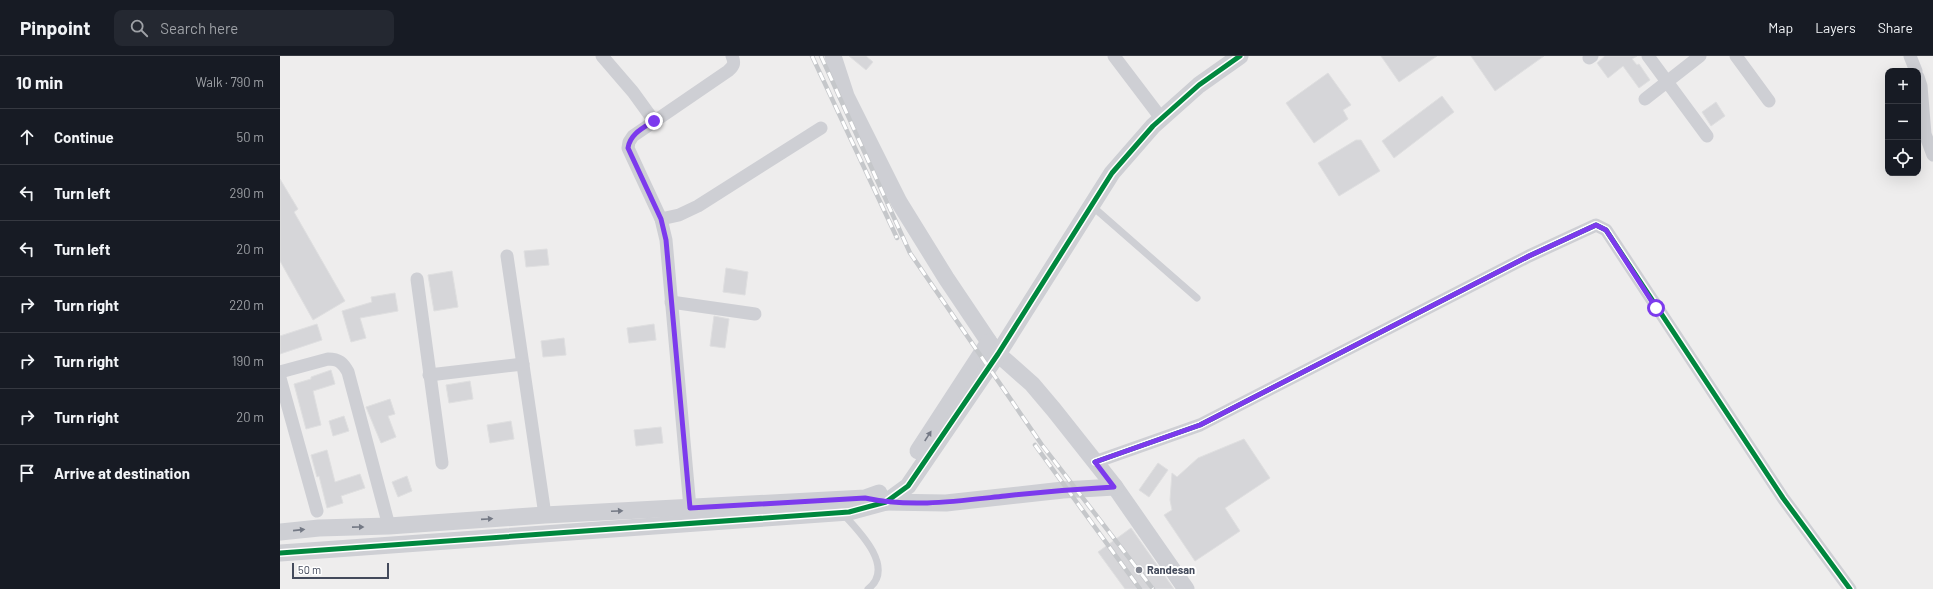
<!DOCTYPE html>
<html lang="en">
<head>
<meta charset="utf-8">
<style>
	body { margin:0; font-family:Barlow,sans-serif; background:#242831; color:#f1f3f6 }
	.controls { position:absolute; right:12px; top:12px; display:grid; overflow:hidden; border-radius:8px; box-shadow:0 4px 16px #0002 }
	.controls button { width:36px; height:36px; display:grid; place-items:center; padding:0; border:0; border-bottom:1px solid #363941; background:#171b24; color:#f1f3f6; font:20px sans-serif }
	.scale { position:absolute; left:12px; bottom:10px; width:97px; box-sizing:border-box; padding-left:4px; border:2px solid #434a5b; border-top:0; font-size:11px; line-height:14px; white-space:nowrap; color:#434a5b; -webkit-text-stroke:3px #fff; paint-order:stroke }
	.stop { position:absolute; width:12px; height:12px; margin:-9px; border:3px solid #7c3aed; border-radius:50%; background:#fff }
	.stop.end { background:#7c3aed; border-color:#fff; box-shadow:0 1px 4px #0008 }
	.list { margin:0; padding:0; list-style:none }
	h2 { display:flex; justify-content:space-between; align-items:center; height:52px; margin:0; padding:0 16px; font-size:17px }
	h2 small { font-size:13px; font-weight:400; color:#9ea1a6 }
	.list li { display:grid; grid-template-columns:26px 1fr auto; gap:12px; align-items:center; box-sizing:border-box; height:56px; padding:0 16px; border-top:1px solid #363941 }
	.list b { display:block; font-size:15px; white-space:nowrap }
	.list em { font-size:13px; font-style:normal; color:#9ea1a6 }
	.icon { flex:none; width:22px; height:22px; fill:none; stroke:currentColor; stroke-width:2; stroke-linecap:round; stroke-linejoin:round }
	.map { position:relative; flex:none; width:1653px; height:533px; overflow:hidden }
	header { display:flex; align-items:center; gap:24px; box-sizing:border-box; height:56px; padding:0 20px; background:#171b24; border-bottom:1px solid #363941 }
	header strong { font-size:19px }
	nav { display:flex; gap:22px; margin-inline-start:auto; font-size:14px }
	.search { width:280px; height:36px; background:#242831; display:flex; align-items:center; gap:10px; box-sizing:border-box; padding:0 14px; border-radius:8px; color:#9ea1a6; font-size:15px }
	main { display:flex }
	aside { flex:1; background:#171b24 }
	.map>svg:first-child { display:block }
	.building { fill:#d6d6d9; stroke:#dfdfe0 }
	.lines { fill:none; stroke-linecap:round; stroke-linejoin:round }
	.service { stroke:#cecfd4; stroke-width:7 }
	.minor { stroke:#cecfd4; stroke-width:13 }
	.tertiary { stroke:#cecfd4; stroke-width:17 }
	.rail-casing { stroke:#c5c7ca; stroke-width:4.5 }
	.rail { stroke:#fff; stroke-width:3; stroke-dasharray:9; stroke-linecap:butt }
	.cycleway-casing { stroke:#fff; stroke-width:8 }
	.cycleway { stroke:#00873e; stroke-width:5 }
	.oneway { fill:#747985 }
	.route { stroke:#7c3aed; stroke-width:5 }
	.poi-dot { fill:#7f838e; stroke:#fff; stroke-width:1.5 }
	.labels { text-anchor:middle; stroke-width:4; stroke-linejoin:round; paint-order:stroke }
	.poi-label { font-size:11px; font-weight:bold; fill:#434a5b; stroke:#fff; text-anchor:start }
</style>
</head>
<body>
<header>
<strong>Pinpoint</strong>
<div class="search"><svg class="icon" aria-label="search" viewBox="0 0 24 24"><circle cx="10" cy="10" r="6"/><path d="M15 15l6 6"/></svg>Search here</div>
<nav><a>Map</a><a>Layers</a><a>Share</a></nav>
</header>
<main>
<aside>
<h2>10 min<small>Walk · 790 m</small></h2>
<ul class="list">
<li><svg class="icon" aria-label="ahead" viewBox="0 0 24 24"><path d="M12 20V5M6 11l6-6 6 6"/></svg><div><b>Continue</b></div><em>50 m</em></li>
<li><svg class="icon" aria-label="left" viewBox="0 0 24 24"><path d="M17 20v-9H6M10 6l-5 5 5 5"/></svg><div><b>Turn left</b></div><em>290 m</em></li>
<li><svg class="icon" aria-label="left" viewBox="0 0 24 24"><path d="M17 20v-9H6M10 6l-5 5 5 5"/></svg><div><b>Turn left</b></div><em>20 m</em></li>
<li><svg class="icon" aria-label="right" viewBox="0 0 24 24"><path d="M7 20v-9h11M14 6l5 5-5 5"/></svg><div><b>Turn right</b></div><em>220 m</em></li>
<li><svg class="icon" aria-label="right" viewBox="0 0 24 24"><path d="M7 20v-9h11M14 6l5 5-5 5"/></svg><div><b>Turn right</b></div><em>190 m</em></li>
<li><svg class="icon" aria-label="right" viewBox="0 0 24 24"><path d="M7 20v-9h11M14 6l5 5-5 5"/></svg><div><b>Turn right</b></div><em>20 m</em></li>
<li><svg class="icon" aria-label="arrive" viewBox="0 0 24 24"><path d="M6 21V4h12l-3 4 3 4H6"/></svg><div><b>Arrive at destination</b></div></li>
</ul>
</aside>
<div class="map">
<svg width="1653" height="533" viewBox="0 0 1653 533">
	<rect width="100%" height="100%" fill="#eeeded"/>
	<g class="building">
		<polygon points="569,0 586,0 593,6 586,14"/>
		<polygon points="1101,0 1157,0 1119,26"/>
		<polygon points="1191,0 1264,0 1215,35"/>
		<polygon points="1325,0 1357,0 1352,3 1357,9 1359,8 1370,24 1359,32 1343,10 1328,22 1317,7"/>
		<polygon points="1048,17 1071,49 1063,54 1068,63 1034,87 1006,47"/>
		<polygon points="1162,40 1174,56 1114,102 1102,85"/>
		<polygon points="1436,46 1445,60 1431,70 1422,56"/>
		<polygon points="1076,84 1081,84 1100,115 1059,140 1038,107"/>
		<polygon points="0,123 18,153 14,156 65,245 33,264 0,205"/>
		<polygon points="267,193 269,209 246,211 244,195"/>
		<polygon points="446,212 468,216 465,239 443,236"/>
		<polygon points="172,215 178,251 154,255 148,219"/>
		<polygon points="115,237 118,255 80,262 86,282 71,286 62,255 92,246 91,241"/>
		<polygon points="434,260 449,263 445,292 430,290"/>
		<polygon points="37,268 42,284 0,298 0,280"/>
		<polygon points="374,268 376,284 349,287 347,272"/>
		<polygon points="284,282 286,299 263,301 261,285"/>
		<polygon points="51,314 55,328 33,335 41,369 26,373 14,328 31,323 31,321"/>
		<polygon points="190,325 193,343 169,347 166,329"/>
		<polygon points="110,343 115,358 108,360 116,381 101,387 86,351"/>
		<polygon points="64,360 69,375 53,380 49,365"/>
		<polygon points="231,365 234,383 210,387 207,369"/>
		<polygon points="381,371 383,387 356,390 354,374"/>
		<polygon points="964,383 990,422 945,452 960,475 915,505 884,459 892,454 890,444 892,417 897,421 918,402"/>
		<polygon points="47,394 55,426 80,418 85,432 61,440 63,447 47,452 39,420 37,421 31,399"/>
		<polygon points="878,407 888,414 869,441 859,434"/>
		<polygon points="127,420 132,435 118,441 112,426"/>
		<polygon points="851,472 894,533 845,533 818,496"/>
	</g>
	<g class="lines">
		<g class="service">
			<polyline points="812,150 917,242"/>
			<path d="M563 458C579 475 616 512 588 533"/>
		</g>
		<g class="minor">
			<polyline points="322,0 353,36 374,65"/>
			<polyline points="834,0 881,62"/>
			<polyline points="1368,0 1427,80"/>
			<polyline points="1456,0 1489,45"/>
			<polyline points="1630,0 1636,15"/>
			<polyline points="1309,2 1312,0"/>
			<polyline points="1638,21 1641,30 1645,78 1653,99"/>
			<polyline points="1365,43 1420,0"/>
			<polyline points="381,163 399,159 418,150 541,72"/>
			<polyline points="227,200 265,459"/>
			<polyline points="137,223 162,407"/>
			<polyline points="391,246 475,258"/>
			<path d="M0 316 48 303C59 303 63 307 68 316L109 470"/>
			<polyline points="149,319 243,308"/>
			<polyline points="0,322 37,455"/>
			<polyline points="815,406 920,369 1249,200 1316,169 1326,174 1503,442 1570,533"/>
			<path d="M410 452 386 184 381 163 348 92 349 86 353 80 448 15C454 10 455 7 452 0"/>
		</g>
		<g class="tertiary">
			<polyline points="553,0 566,40 619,146 666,222 709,286 718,298 752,328 774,354 835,431 906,533"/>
			<polyline points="638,395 709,286"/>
			<polyline points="603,446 666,447 783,434 835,431"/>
			<polyline points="0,476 39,472 109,470 265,459 585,442 599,437"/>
			<polyline points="0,497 569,456 606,446 628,430 718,298 832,117 873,70 919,29 960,0"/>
		</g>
		<g class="rail-casing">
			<g id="rail">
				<polyline points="532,0 617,182"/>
				<polyline points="541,0 630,197 762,389 873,533"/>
				<polyline points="755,389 860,533"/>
			</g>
		</g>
		<use href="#rail" class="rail"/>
		<g class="cycleway-casing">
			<g id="cycleway">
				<polyline points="815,406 920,369 1249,200 1316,169 1326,174 1503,442 1570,533"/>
				<polyline points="0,497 569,456 606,446 628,430 718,298 832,117 873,70 919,29 960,0"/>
			</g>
		</g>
		<use href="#cycleway" class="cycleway"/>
	</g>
	<defs><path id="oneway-solid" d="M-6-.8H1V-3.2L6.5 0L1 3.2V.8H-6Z"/></defs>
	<g class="oneway">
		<use href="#oneway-solid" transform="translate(648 380) rotate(-57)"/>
		<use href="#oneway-solid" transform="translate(337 455) rotate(-3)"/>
		<use href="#oneway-solid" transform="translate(207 463) rotate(-4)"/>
		<use href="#oneway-solid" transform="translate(78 471) rotate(-1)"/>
		<use href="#oneway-solid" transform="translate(19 474) rotate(-6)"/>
	</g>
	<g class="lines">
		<path class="route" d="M374 65C363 72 350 78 348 92L381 163 386 184 410 452 585 442C631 452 678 445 725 440 761 436 798 433 834 431L815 406 920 369 1249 200 1316 169 1326 174 1376 252"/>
	</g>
	<circle class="poi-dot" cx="859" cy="514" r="4"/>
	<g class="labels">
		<g class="poi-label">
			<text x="867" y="518">Randesan</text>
		</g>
	</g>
</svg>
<div class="controls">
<button>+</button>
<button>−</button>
<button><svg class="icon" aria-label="locate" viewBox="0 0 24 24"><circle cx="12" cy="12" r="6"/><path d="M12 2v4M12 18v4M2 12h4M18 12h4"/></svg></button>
</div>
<div class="scale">50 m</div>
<div class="stop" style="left:1376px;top:252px"></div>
<div class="stop end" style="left:374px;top:65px"></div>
</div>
</main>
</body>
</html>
